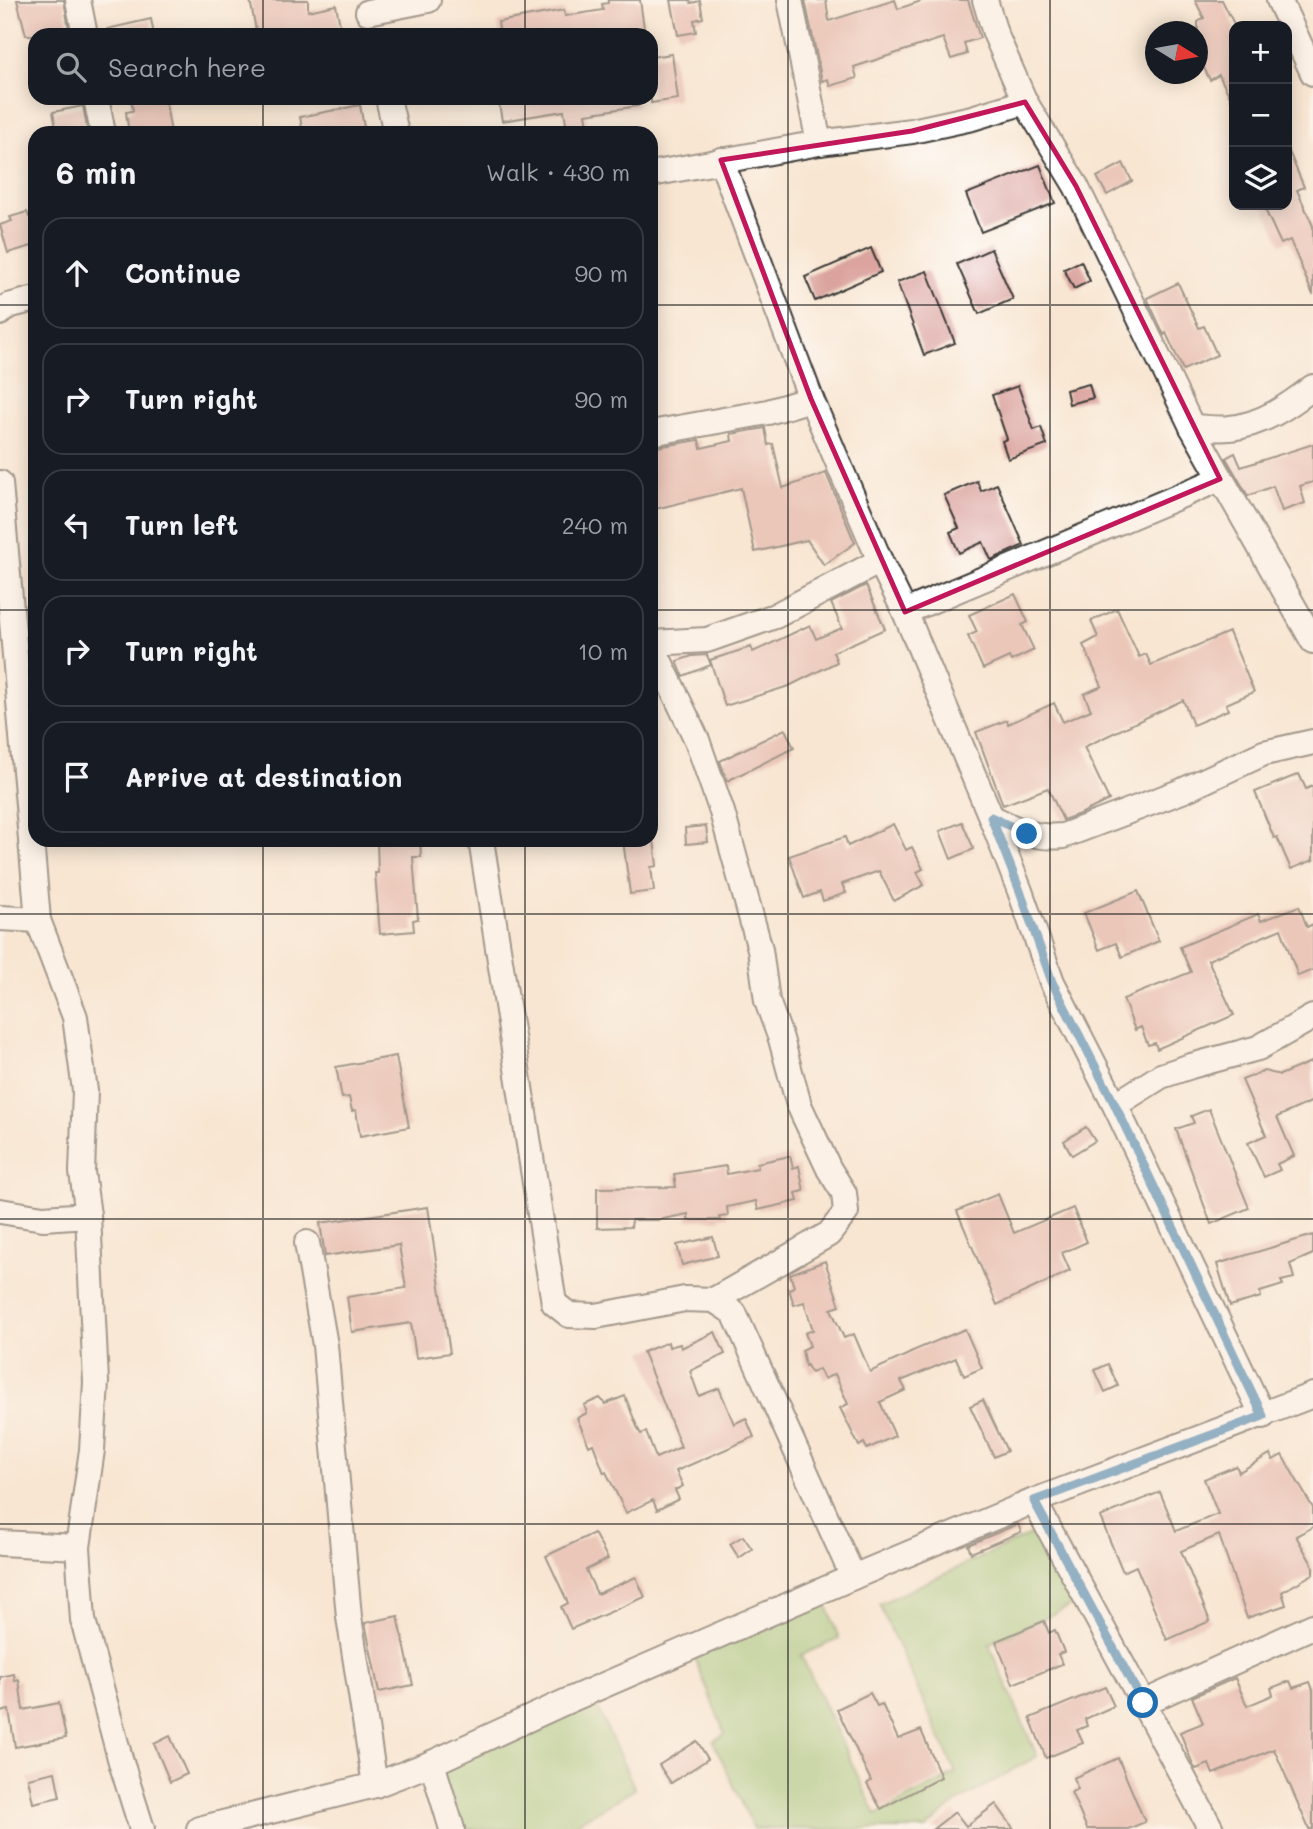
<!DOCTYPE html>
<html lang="en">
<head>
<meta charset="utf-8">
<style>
	body { margin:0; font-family:Mali,sans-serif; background:#20242c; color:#f1f3f6 }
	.controls { position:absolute; right:21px; top:21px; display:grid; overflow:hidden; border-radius:14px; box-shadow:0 4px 18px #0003 }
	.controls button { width:63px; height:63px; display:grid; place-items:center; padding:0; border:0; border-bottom:2px solid #363941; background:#171b24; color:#f1f3f6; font:35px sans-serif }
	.compass { position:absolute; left:1145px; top:21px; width:63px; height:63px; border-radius:50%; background:#171b24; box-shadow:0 4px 18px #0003; rotate:101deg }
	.stop { position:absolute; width:21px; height:21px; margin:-16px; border:5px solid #1f6fb2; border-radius:50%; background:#fff }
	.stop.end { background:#1f6fb2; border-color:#fff; box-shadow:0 2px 7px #0008 }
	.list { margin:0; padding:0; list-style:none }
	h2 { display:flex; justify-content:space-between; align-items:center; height:91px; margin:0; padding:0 28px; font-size:30px }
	h2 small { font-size:23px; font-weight:400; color:#9ea1a6 }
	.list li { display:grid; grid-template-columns:46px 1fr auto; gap:21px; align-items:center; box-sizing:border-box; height:112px; margin:0 14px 14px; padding:0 14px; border:2px solid #363941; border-radius:21px }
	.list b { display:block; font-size:26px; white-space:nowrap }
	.list em { font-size:23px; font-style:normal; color:#9ea1a6 }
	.icon { flex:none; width:38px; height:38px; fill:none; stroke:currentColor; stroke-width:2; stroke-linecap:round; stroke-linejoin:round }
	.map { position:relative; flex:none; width:1313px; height:1829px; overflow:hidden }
	.search { position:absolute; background:#171b24; box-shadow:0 4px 18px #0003; left:28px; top:28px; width:630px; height:77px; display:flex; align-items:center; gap:18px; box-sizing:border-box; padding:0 24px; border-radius:21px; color:#9ea1a6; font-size:26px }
	.panel { position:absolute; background:#171b24; box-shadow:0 4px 18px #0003; left:28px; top:126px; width:630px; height:721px; border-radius:21px }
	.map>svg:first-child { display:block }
	.green { fill:#94c676; stroke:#587149; stroke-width:2 }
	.building { fill:#dba39d }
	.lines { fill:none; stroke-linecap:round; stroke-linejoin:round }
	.minor-casing { stroke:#3d3a37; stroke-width:28 }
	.minor { stroke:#fff; stroke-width:24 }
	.route { stroke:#1f6fb2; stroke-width:9 }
	.marked { fill:none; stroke:#c2185b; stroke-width:5; stroke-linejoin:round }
	.grid { fill:none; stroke:#1c1c1c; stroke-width:2; stroke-opacity:0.55 }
</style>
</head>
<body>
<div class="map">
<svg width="1313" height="1829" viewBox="0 0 1313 1829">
	<rect width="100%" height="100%" fill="#fff"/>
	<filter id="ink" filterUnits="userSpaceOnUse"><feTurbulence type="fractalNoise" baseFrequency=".0143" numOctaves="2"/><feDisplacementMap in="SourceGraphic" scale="14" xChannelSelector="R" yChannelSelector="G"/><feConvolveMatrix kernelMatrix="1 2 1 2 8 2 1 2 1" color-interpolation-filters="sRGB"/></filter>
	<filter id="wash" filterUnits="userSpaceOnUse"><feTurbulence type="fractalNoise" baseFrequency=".00686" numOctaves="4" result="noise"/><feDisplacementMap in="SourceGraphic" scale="28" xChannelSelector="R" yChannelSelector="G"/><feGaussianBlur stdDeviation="1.57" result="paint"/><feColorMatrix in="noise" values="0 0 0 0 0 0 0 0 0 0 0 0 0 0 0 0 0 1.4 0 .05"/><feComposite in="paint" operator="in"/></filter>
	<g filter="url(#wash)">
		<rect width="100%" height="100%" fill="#f8e6d2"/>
		<g class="green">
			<polygon points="1047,1527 1078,1602 989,1644 1037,1756 954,1804 926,1829 754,1829 713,1741 725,1734 693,1654 823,1593 839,1639 801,1655 876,1815 956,1773 879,1604"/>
			<polygon points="593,1698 635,1789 566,1829 460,1829 438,1770"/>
		</g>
		<g id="blocks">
			<g class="building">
				<polygon points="17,0 64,0 70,35 26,35"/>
				<polygon points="250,0 308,0 308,11 336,5 342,35 257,35"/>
				<polygon points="608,0 640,0 645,35 500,35 498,22 564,10 565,16 603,10 602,4 608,3"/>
				<polygon points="671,0 690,0 691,3 700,1 703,18 694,20 696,32 678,35"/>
				<polygon points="805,0 826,0 829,21 895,0 898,9 924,0 968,0 980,38 964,43 967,54 951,59 943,38 854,67 857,78 830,86 828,79 822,81"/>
				<polygon points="1195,0 1222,0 1234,24 1234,105 1219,75 1210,80 1198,56 1198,22 1204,18"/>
				<polygon points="151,19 154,35 107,35 107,29"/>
				<polygon points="672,54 678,99 651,103 651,57"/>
				<polygon points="131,98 165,98 171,133 129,133 126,112 133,111"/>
				<polygon points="498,98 637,98 638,106 586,114 588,126 567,129 564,111 502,121"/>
				<polygon points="360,105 365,133 303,133 300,117"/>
				<polygon points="83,106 88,133 57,133 53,112"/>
				<polygon points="1287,147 1304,187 1297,190 1313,226 1313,295 1290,240 1281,244 1263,205 1287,205"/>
				<polygon points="1123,163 1132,181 1107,195 1097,177"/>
				<polygon points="1040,165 1055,203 981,232 966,194"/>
				<polygon points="27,212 29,217 35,215 35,245 8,253 0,225 12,221 10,217"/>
				<polygon points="871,248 881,272 815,301 805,277"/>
				<polygon points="991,249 1013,299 979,314 957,264"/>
				<polygon points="1081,261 1090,281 1074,289 1064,269"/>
				<polygon points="927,271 955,343 924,355 897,282"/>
				<polygon points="1178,283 1199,328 1204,326 1217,355 1183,370 1166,333 1164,335 1147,298"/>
				<polygon points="1089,384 1093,398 1069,404 1066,390"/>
				<polygon points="1018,386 1034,430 1041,427 1047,445 1008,459 1002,441 1007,439 992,395"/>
				<polygon points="765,428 768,445 773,444 783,488 826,473 855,543 824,565 807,540 755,552 741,488 651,510 651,448 699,440 701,448 732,441 731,434"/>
				<polygon points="1313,444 1313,482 1300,486 1305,503 1282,511 1273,486 1248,496 1226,458 1235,453 1241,467"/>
				<polygon points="977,481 981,491 997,484 1024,545 991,560 983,542 959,553 950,532 959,528 944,495"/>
				<polygon points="866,585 885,629 833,652 837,662 789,686 725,706 710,660 751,647 753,652 810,625 816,639 842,628 831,603"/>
				<polygon points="1015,594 1028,622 1022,625 1034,650 1011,661 1009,657 983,669 968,636 977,632 969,615"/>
				<polygon points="1117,609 1139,657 1146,654 1151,665 1229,632 1254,692 1226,704 1228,710 1193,725 1183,700 1084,747 1109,800 1082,813 1063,820 1048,788 1003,805 976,732 1007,720 1008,724 1054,703 1063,722 1091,710 1084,694 1102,686 1083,645 1098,637 1091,621"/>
				<polygon points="707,655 711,665 683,676 677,661 692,656"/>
				<polygon points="785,729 794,748 727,781 720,761"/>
				<polygon points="1299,774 1306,789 1313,786 1313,860 1291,869 1277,837 1274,838 1255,792"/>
				<polygon points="962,822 974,849 951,859 940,831"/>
				<polygon points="893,824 906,850 912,847 923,869 917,872 924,885 894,901 879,871 842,884 846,893 823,901 820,892 804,898 789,856 845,837 848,846"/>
				<polygon points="706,826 708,842 686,844 685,828"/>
				<polygon points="377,840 420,840 421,857 413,857 418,919 413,920 414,931 380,934 375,873 378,873"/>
				<polygon points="623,840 654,840 657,866 651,867 654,891 630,894"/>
				<polygon points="1138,891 1159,941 1122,957 1116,943 1099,950 1084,913"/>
				<polygon points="1299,906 1307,927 1313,924 1313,970 1298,976 1281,929 1208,960 1234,1015 1157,1049 1155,1043 1148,1045 1141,1027 1135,1030 1123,999 1191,972 1180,947 1258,914 1261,921"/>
				<polygon points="396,1056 409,1127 360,1136 356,1110 352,1111 349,1097 342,1098 336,1067"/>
				<polygon points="1313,1061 1313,1101 1277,1117 1294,1156 1277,1164 1280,1170 1264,1177 1248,1143 1266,1135 1242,1080 1264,1071 1280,1075"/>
				<polygon points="1209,1109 1249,1208 1211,1224 1176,1129 1194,1123 1191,1116"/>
				<polygon points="1086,1127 1095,1141 1072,1155 1064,1141"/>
				<polygon points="790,1156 793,1168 799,1166 804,1191 796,1193 798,1201 758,1210 756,1201 727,1207 728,1216 719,1217 720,1220 688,1220 688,1214 658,1220 632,1220 631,1227 597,1228 597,1188 676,1187 674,1174 726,1166 727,1174 758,1168 757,1163"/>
				<polygon points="998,1194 1014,1233 1073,1208 1087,1242 1062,1253 1070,1271 997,1305 957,1211"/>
				<polygon points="428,1207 450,1353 416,1358 411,1323 352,1332 347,1297 406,1288 399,1245 325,1256 320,1223"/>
				<polygon points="1313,1235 1313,1254 1290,1264 1294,1278 1281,1281 1283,1285 1260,1292 1261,1297 1230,1306 1217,1264"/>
				<polygon points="713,1237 718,1256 682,1265 677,1245"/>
				<polygon points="825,1261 840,1306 831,1309 844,1338 854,1334 870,1372 911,1353 910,1352 965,1329 982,1368 964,1376 956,1358 901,1381 906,1390 880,1402 895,1436 867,1449 864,1443 859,1446 840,1408 848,1404 835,1374 824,1379 819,1369 811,1373 807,1365 805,1366 802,1350 810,1346 805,1333 813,1330 804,1302 794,1305 789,1289 794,1287 790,1274"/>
				<polygon points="715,1332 725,1354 690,1371 699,1396 719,1388 734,1424 746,1418 754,1437 676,1471 683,1486 675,1490 679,1499 657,1510 653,1500 626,1513 606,1472 604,1473 593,1444 589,1446 577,1418 587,1413 584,1405 600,1398 605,1404 625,1396 638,1429 641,1434 646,1432 656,1458 681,1447 643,1352 668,1342 669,1347 680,1344 681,1348"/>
				<polygon points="1108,1364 1118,1386 1105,1392 1095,1370"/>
				<polygon points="983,1400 1007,1451 994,1457 970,1406"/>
				<polygon points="1270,1454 1273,1460 1282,1455 1313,1508 1313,1527 1296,1536 1313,1566 1313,1574 1282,1592 1286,1605 1247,1618 1219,1535 1181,1551 1210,1621 1167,1640 1136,1566 1123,1572 1100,1517 1160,1492 1176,1531 1218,1514 1204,1479 1236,1466 1239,1472"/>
				<polygon points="1018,1524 1021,1532 971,1553 968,1545"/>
				<polygon points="594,1533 608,1559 586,1570 597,1594 636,1577 645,1597 571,1629 561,1607 568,1603 546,1556"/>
				<polygon points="743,1536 752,1549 739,1558 730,1544"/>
				<polygon points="398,1616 413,1685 379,1692 365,1623"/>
				<polygon points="1044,1621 1049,1633 1055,1630 1064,1652 1058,1654 1062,1664 1013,1684 996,1641"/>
				<polygon points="14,1674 15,1681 19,1680 23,1710 59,1703 66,1738 15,1747 9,1710 0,1712 0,1677"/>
				<polygon points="1235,1678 1247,1706 1273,1695 1271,1688 1290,1681 1293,1688 1310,1682 1313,1690 1313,1829 1309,1829 1274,1749 1213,1774 1209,1764 1196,1769 1194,1767 1180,1732 1203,1723 1192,1697"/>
				<polygon points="1105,1687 1114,1706 1085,1719 1087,1726 1077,1730 1083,1743 1046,1758 1030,1718"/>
				<polygon points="870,1693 877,1706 882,1704 898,1739 921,1730 941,1777 881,1809 867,1784 871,1781 837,1709"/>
				<polygon points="170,1736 187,1774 170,1782 154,1744"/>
				<polygon points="697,1741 708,1759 671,1783 659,1765"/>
				<polygon points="1118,1758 1145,1822 1128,1829 1087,1829 1071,1792 1078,1789 1073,1778"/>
				<polygon points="55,1772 60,1797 33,1803 28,1778"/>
				<polygon points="996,1804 1014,1829 933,1829 955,1812 966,1826"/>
			</g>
		</g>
	</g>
	<g filter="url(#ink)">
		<use href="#blocks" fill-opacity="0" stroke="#3d3a37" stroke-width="2"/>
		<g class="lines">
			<g class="minor-casing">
				<g id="minor">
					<polyline points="78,0 85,35"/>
					<polyline points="790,0 819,143"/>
					<polyline points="985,0 995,33 1025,102"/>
					<polyline points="1279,0 1313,73"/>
					<polyline points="368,12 428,0"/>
					<polyline points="96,98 103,133"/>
					<polyline points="388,98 396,133"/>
					<polyline points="721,160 811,399 880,561 905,612 991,817 1020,891 1052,982 1115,1105 1263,1416"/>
					<polyline points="651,174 819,143 912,131 972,118 1025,102 1076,186 1192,427 1313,641"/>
					<polyline points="0,313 8,306 35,299"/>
					<path d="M1192 427C1204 427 1218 430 1230 428 1261 425 1289 406 1313 387"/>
					<polyline points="651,433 768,412 811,399"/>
					<polyline points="0,483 38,920 75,1017 85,1091 82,1172 88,1215 96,1382 92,1450 78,1547 83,1620 121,1762 142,1829"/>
					<polyline points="905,612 1220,479"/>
					<polyline points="651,643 697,740 722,812 760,949 767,1001 781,1039 799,1105 829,1169 844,1193 846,1212 829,1234 714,1300"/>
					<polyline points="651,643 707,640 775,616 880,561"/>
					<path d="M991 817C1018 830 1033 839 1063 836L1182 791 1264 753 1313 742"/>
					<polyline points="481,840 554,1303 569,1315 596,1316 685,1299 714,1300 734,1313 853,1577"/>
					<polyline points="0,918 38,920"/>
					<polyline points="1115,1105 1161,1076 1191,1066 1258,1048 1313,1017"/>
					<polyline points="0,1211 43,1218 88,1215"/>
					<polyline points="307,1243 325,1345 349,1617 375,1785"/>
					<polyline points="1034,1501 1211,1829"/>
					<polyline points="0,1543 78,1547"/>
					<polyline points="1143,1703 1313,1626"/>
					<polyline points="432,1763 452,1829"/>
					<polyline points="199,1829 375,1785 432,1763 565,1702 853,1577 1034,1501 1313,1395"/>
				</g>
			</g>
			<use href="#minor" class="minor"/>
		</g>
	</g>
	<g class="lines" filter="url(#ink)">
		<polyline class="route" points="1027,834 991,817 1020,891 1052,982 1115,1105 1263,1416 1034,1501 1143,1703"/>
	</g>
	<path d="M0 0H1313V1829H0ZM1025 102 1076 186 1220 479 905 612 811 399 721 160 912 131Z" fill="#f8e6d2" fill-opacity=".55" fill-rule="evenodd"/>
	<path class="marked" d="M1025 102 1076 186 1220 479 905 612 811 399 721 160 912 131Z"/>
	<path class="grid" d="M263 0V35M525 0V35M788 0V1829M1050 0V1829M263 98V133M525 98V133M0 305H35M651 305H1313M0 610H35M651 610H1313M263 840V1829M525 840V1829M0 914H1313M0 1219H1313M0 1524H1313"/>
</svg>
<div class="controls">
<button>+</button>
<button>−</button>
<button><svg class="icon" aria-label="layers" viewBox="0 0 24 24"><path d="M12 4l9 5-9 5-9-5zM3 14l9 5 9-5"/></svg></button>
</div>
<svg class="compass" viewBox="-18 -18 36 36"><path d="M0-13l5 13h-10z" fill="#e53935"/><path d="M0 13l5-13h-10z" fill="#9ea1a6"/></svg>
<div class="stop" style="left:1143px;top:1703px"></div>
<div class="stop end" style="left:1027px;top:834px"></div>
<div class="search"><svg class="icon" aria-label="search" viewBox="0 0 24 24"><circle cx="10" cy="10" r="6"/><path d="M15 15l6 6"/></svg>Search here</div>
<section class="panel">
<h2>6 min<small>Walk · 430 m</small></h2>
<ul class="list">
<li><svg class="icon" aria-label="ahead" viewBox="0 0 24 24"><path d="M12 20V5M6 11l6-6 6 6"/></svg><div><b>Continue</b></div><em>90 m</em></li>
<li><svg class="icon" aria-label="right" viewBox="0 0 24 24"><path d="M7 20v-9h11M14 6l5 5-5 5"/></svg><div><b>Turn right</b></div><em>90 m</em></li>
<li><svg class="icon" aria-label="left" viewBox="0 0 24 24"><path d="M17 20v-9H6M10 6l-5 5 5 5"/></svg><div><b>Turn left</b></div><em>240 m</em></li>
<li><svg class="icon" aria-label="right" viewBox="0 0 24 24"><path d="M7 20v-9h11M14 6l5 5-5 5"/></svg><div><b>Turn right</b></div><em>10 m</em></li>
<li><svg class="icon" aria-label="arrive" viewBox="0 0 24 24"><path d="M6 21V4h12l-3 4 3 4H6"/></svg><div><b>Arrive at destination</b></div></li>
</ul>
</section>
</div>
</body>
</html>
